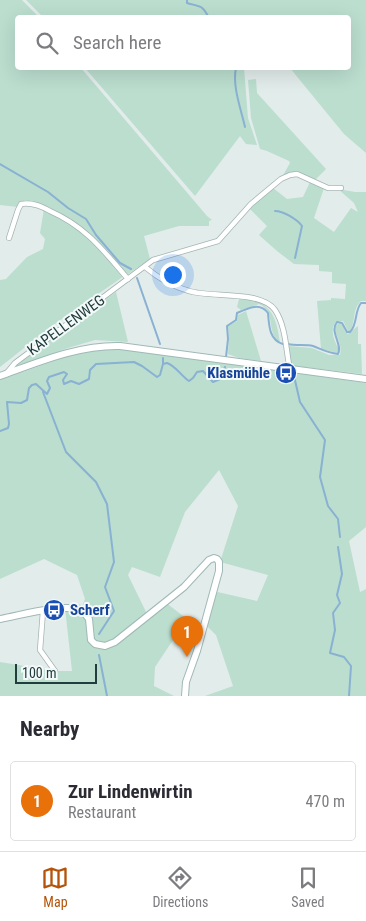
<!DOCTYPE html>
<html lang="en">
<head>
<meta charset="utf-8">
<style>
	body { margin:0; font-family:"Roboto Condensed",sans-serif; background:#f7f7f7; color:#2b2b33 }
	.scale { position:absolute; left:15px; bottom:12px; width:82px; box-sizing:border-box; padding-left:5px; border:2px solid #223d3e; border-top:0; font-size:14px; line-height:18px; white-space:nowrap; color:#223d3e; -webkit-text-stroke:4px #f3f9f8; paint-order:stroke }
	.you { position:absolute; left:172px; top:274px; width:18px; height:18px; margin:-12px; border:4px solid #fff; border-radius:50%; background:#1a73e8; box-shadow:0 0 0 8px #1a73e833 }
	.badge { display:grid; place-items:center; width:32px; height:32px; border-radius:50%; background:#b45309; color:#fff; font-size:16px; font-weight:700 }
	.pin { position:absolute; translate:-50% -41px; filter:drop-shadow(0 1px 2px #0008) }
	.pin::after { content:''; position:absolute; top:26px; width:18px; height:15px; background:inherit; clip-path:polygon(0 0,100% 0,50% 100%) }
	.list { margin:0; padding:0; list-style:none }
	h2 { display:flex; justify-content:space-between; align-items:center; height:65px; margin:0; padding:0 20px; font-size:21px }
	h2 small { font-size:16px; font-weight:400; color:#7c7c81 }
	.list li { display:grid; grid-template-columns:32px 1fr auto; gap:15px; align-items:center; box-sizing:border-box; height:80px; margin:0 10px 10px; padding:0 10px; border:1px solid #e1e1e2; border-radius:5px }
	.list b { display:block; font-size:19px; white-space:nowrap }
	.list p { margin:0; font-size:16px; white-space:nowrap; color:#7c7c81 }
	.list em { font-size:16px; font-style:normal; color:#7c7c81 }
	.icon { flex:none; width:28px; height:28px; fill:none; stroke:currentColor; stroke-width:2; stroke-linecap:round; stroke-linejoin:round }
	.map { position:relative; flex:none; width:366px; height:696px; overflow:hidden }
	.search { position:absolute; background:#fff; box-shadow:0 5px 20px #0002; left:15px; right:15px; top:15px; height:55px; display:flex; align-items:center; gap:12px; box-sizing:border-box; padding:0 18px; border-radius:5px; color:#7c7c81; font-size:19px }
	.sheet { height:155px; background:#fff }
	nav { display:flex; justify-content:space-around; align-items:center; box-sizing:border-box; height:70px; border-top:1px solid #e1e1e2; background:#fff; font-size:14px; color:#7c7c81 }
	nav a { display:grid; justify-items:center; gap:2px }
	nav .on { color:#b45309 }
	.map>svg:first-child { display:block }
	.green { fill:#bbdecf }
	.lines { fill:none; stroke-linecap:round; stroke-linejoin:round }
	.stream { stroke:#89b1d2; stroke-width:2 }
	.street-casing { stroke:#a5b4b4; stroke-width:6 }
	.secondary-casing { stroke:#a0b8b7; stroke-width:8 }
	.street { stroke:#fff; stroke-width:4.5 }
	.secondary { stroke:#fff; stroke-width:6 }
	.labels { text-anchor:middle; stroke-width:4; stroke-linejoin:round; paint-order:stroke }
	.street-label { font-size:15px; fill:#223d3e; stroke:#f3f9f8 }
	.transit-label { font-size:15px; font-weight:bold; fill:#164399; stroke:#f3f9f8; text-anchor:end }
</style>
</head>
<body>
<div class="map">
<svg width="366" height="696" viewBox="0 0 366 696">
	<rect width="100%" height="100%" fill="#e2eceb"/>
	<g class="green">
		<path d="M0 0H22L39 17 18 18V68H81L207 216 212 220 209 221V226H179L144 236 150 259 128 274 124 272C95 239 70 210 25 200L18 207 0 205Z"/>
		<polygon points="26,0 366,0 366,153 344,134 290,68 348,68 348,18 43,17"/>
		<polygon points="85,68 244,68 248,118 257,145 246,144 240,136 195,196"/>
		<path d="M256 79 257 93 326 169 315 180C303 175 294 169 282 177L290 163 289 161 267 151 260 149 251 118 248 80Z"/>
		<path d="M310 182 324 188 314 218 334 232 351 208 358 212 354 203 338 189 355 192H366V301H361C352 309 356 322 350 331H348L343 321 336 322C329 330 335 342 339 350L338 353 321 349 317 301 331 300V298L345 299 346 284 332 283V272L319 271V265L294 264 277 251 259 235 267 226 250 209 273 188 287 199 303 197Z"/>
		<polygon points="44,209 64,219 91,239 124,276 52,326 0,367 0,280 6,279 27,257 43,249 45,239 40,233"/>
		<polygon points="116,292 128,342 95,340 68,348 17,366 17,363"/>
		<path d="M239 299C270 300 276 314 280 343 265 331 277 312 259 304L241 310 237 307Z"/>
		<polygon points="246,311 261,361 239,358 228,354 229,339 228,326 237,321 238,315"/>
		<path d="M340 323 343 326 345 331 348 334 358 326V344H361L362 374 295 366 291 362 288 346 312 348 329 355H340C343 345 335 336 335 326Z"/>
		<polygon points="96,349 137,350 366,383 366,527 349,541 360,592 366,589 366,696 205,696 233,686 216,635 205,624 213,591 257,601 268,575 220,562 238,506 219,470 185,512 160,577 132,567 128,575 148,616 165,602 187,619 155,667 154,686 174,696 0,696 0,662 55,671 72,671 65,608 81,609 85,599 77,575 44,559 0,579 0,380 79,352"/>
	</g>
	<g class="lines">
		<g class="stream">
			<path d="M187 0V3C200 7 202 4 209 18"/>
			<path d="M236 68C232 86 241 109 245 127"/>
			<polyline points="0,164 48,192 68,208 86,219 96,235 120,263 131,269"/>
			<path d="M275 211C283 211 297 219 302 226L295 258"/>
			<polyline points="137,278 160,344"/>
			<path d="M288 344C296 346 306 344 313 346 323 350 328 353 338 354 343 344 329 332 337 322L342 323 347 332H350C358 324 354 312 361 303H366"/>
			<path d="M226 357 228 339 227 326 236 320 237 313C248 308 260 302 268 313 269 325 269 340 283 344"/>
			<polyline points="163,358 163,364"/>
			<polyline points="294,376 300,402 325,440 320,477 328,506 338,519 340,537"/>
			<polyline points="43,392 66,452 96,482 107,504 114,562 105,587 114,611 99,634"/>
			<path d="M0 431 8 428 9 424 7 402 21 403 27 400 29 388 32 385 36 384 47 394 50 388 47 381 49 377 64 372 67 374 63 380 64 384 71 381 79 384 89 379 90 370 96 364 134 362 142 366 157 377 160 375 163 364 167 363C176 366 181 376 189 381L193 378 197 372 203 371 213 382 220 379 225 367"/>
			<polyline points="338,547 342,574 337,595 340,603 333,613 335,630 330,653 344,657 351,666 349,696"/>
			<polyline points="99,655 107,696"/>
		</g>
		<g class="street-casing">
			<g id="street">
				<path d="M9 238 18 210 21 204C32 202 41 206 50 211 86 227 103 250 128 279"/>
				<path d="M145 267C157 277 174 287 189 291 211 298 261 290 275 310 286 326 286 351 290 370"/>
				<polyline points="6,374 15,363 153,260 218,241 251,204 281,179 290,175 297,174 328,188 341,188"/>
				<polyline points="43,611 40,650 55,671"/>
			</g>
		</g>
		<g class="secondary-casing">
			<g id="secondary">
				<path d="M0 376C39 362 78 345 120 346L366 379"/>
				<path d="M0 619C26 614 54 605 81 609L89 619 91 640 95 644 105 646 115 642 184 587 209 560 214 558 217 559 219 562V571L197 651 186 682 185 696"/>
			</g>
		</g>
		<use href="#street" class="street"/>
		<use href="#secondary" class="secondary"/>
	</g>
	<defs>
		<g id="bus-disc" transform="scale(1.125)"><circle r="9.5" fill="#1a4fb4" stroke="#f3f9f8"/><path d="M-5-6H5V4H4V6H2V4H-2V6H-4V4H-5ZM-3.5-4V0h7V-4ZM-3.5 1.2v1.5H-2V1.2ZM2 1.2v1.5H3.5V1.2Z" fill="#fff"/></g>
	</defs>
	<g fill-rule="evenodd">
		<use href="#bus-disc" x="286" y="373"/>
		<use href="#bus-disc" x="54" y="610"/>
	</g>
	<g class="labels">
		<g class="street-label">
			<text transform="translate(66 325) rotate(-36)" y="5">KAPELLENWEG</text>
		</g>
		<g class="transit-label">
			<text x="270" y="378">Klasmühle</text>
			<text x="70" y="615" text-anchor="start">Scherf</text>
		</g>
	</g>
</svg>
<div class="scale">100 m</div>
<div class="you"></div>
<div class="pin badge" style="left:187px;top:657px;background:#e8710a">1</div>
<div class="search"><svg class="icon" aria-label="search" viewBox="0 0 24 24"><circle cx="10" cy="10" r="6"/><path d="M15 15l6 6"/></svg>Search here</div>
</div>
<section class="sheet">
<h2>Nearby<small></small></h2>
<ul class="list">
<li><span class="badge" style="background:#e8710a">1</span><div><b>Zur Lindenwirtin</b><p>Restaurant</p></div><em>470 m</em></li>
</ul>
</section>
<nav>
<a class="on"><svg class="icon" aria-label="map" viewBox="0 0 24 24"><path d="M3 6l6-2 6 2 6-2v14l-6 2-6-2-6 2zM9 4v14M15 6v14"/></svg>Map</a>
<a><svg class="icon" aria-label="directions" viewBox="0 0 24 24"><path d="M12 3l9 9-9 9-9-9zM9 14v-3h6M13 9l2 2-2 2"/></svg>Directions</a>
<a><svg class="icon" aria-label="saved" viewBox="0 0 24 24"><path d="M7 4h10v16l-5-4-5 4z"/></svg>Saved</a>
</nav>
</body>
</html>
